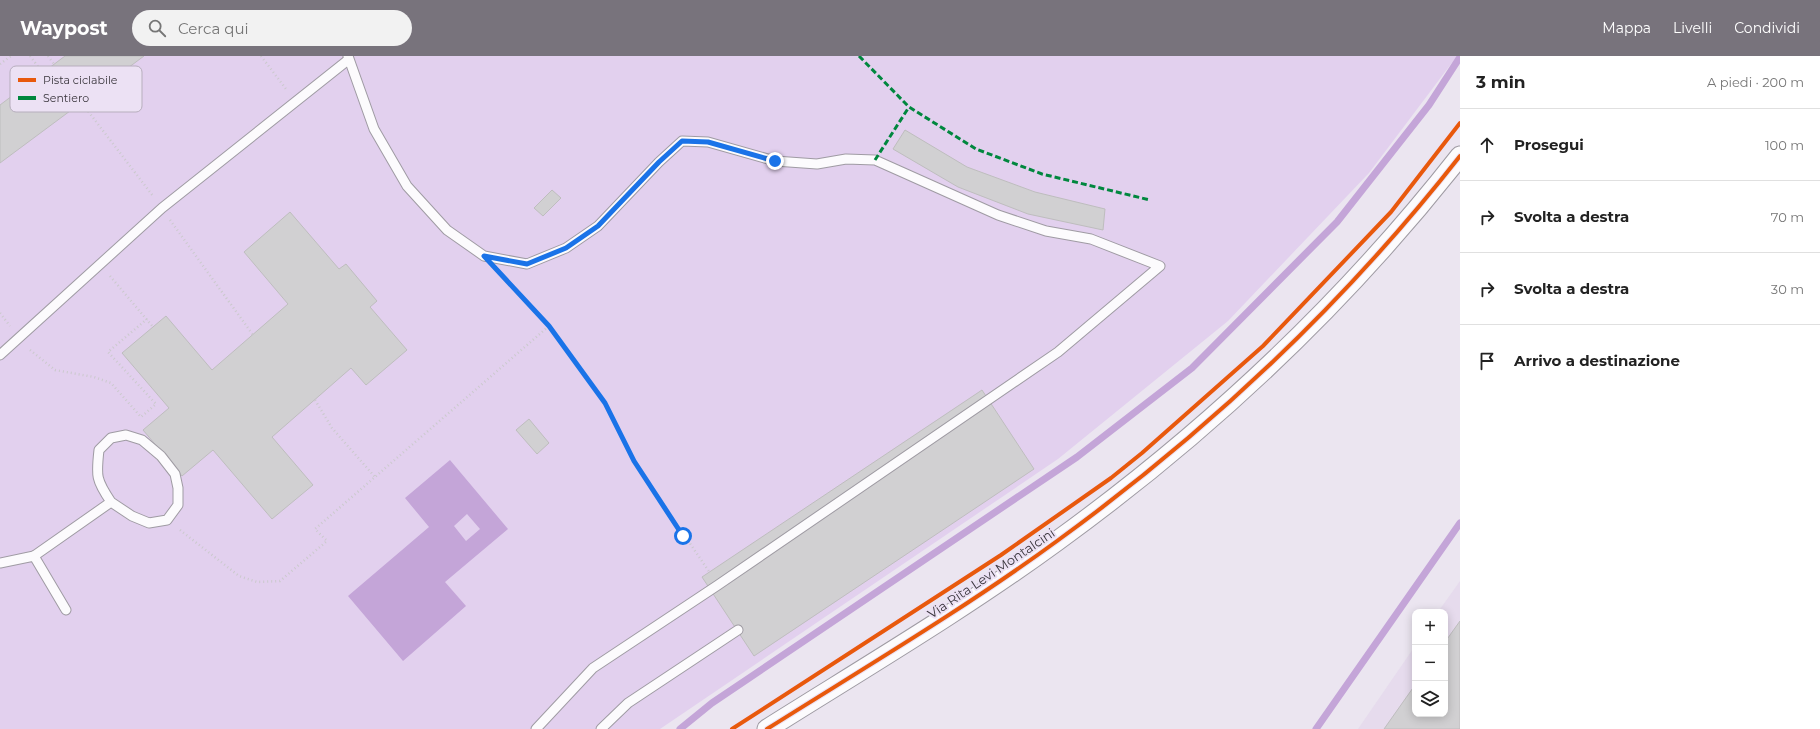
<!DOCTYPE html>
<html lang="it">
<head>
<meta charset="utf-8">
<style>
	body { margin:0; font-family:Montserrat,sans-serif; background:#f2f2f2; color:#222 }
	.controls { position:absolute; right:12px; bottom:12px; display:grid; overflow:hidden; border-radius:8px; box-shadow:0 2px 10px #0003 }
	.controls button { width:36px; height:36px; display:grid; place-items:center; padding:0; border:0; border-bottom:1px solid #e0e0e0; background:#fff; color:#222; font:20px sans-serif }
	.stop { position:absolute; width:12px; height:12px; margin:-9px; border:3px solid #1a73e8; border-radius:50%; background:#fff }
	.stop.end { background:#1a73e8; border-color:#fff; box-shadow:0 1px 4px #0008 }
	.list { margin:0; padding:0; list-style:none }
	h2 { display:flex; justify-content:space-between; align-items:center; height:52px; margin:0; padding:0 16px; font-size:17px }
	h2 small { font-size:13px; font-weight:400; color:#767676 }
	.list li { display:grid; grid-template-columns:26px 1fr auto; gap:12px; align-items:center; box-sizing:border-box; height:72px; padding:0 16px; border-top:1px solid #e0e0e0 }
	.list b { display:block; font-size:15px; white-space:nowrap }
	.list em { font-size:13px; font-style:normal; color:#767676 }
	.icon { flex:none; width:22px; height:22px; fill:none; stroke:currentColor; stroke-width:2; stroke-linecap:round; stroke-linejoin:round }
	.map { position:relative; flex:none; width:1460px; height:673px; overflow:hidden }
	header { display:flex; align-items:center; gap:24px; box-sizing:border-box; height:56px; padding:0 20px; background:#78737c; color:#fff }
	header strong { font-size:19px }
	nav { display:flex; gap:22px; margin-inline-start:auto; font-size:14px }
	.search { width:280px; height:36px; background:#f2f2f2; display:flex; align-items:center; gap:10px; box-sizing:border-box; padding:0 14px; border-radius:22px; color:#767676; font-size:15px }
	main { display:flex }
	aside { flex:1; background:#fff }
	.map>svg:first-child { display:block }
	.built { fill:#e6dbed }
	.green { fill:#e2d0ee }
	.water { fill:#c4a5d8; fill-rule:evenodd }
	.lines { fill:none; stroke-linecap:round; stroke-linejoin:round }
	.stream { stroke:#c4a5d8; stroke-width:7 }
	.building { fill:#d1d0d2; stroke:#bebdbe }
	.service-casing { stroke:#9f9ba3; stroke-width:11 }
	.minor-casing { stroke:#9f9ba3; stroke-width:21 }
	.path { stroke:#cbc9cd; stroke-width:2.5; stroke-dasharray:1 3; stroke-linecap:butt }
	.service { stroke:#fcfbfd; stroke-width:9 }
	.minor { stroke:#fcfbfd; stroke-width:19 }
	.quiet { stroke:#00873e; stroke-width:3; stroke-dasharray:6 3; stroke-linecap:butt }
	.cycleway-casing { stroke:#ece1f4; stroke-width:6 }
	.cycleway { stroke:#e8590c; stroke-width:4 }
	.route { stroke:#1a73e8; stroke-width:5 }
	.labels { text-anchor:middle; stroke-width:4; stroke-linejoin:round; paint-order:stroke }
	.street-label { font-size:13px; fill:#3a363d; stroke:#ece1f4 }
	.key { fill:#ece1f4; stroke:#b7aebd; stroke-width:1 }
	.key-label { font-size:11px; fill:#3a363d }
</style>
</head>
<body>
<header>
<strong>Waypost</strong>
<div class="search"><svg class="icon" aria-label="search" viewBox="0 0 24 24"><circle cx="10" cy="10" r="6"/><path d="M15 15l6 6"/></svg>Cerca qui</div>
<nav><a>Mappa</a><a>Livelli</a><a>Condividi</a></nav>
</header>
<main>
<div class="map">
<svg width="1460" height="673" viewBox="0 0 1460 673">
	<rect width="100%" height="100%" fill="#ebe5f0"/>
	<polygon class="built" points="1460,525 1460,673 1358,673 1415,590 1415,658 1445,658 1445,556 1438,556"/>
	<polygon class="green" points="0,0 1457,0 1369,117 1228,265 1058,403 660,673 0,673"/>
	<path class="water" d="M450 404 508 473 445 526 466 550 403 605 348 540 429 471 405 442ZM467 458 480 473 466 485 454 470Z"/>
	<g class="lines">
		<g class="stream">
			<polyline points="680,673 712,647 1077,401 1192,312 1337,166 1429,49 1460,1"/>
			<polyline points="1316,673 1460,467"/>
		</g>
	</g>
	<g class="building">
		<polygon points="65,0 144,0 0,107 0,49"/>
		<polygon points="905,74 967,111 1035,136 1105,153 1103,174 1028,158 958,131 893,93"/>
		<polygon points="552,134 561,142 543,160 534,152"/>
		<polygon points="290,156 339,213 346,208 377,245 370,251 407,294 366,329 351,312 272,381 313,429 272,463 213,394 182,420 143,374 169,352 122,297 166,260 212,314 288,248 244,196"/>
		<polygon points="982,334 1034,413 754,600 702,521"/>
		<polygon points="529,363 549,387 537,398 516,374"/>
		<polygon points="1460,565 1460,673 1384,673 1415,629 1415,658 1445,658 1445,586"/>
	</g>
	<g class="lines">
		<g class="service-casing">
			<g id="service">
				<polyline points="348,0 374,73 407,130 447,174 484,200 527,208 566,192 598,170 659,106 682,85 708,86 775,105 817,108 846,103 875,104 998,159 1046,175 1091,183 1160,210 1058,296 718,529 593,612 536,673"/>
				<polyline points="0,299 162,152 348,4"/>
				<path d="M34 500 111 446 132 460 149 467 167 464 178 449V432L175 418 161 400 142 384 126 379 111 382 99 394C96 420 96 424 111 446"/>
				<polyline points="0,507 34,500 66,554"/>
				<polyline points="601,673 628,647 738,574"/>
			</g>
		</g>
		<g class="minor-casing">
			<path id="minor" d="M767 673C864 612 964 553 1057 485 1210 374 1344 248 1460 100"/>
		</g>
		<g class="path">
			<polyline points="30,0 43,17"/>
			<polyline points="48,0 54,8"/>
			<polyline points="261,0 286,33"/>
			<polyline points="0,8 11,0"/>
			<polyline points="81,46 153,140"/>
			<polyline points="170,164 253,279"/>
			<polyline points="110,220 153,271"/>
			<polyline points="503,220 549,270 605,347 634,405 710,517"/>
			<polyline points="0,257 10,270"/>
			<polyline points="30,294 55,314 94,321 111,327 141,361 156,348 108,296 147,263"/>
			<polyline points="315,344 332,372 375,421"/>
			<polyline points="180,474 239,520 257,526 280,525 327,485 315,473 549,270"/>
		</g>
		<use href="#service" class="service"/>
		<use href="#minor" class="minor"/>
		<g class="quiet">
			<polyline points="859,0 909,51 976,93 1042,118 1150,144"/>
			<polyline points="875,104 909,51"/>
		</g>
		<g class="cycleway-casing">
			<g id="cycleway">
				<polyline points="732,673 1001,499 1111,422 1142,397 1263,290 1391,156 1460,67"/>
				<path d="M767 673C864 612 964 553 1057 485 1210 374 1344 248 1460 100"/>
			</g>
		</g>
		<use href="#cycleway" class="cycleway"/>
	</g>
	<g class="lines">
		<polyline class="route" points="683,480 634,405 605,347 549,270 484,200 527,208 566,192 598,170 659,106 682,85 708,86 775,105"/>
	</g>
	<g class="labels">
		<g class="street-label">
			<text transform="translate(991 517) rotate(-34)" y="5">Via Rita Levi Montalcini</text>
		</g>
	</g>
	<rect x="10" y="10" width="132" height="46" rx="6" class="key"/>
	<rect x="18" y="22" width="18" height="4" fill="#e8590c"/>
	<rect x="18" y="40" width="18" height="4" fill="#00873e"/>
	<g class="key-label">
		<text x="43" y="28">Pista ciclabile</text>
		<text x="43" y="46">Sentiero</text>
	</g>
</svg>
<div class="controls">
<button>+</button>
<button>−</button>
<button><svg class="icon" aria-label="layers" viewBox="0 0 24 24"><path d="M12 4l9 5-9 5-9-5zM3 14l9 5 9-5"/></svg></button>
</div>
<div class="stop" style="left:683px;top:480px"></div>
<div class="stop end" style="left:775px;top:105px"></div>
</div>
<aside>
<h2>3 min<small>A piedi · 200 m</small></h2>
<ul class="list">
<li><svg class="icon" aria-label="ahead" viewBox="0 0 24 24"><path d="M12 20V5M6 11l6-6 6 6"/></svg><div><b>Prosegui</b></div><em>100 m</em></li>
<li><svg class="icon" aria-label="right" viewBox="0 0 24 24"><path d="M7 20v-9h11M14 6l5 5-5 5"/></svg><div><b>Svolta a destra</b></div><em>70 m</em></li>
<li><svg class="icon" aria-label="right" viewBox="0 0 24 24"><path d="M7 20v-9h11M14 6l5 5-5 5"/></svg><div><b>Svolta a destra</b></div><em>30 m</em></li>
<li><svg class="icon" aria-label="arrive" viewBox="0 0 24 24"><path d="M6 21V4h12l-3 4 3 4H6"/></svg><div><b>Arrivo a destinazione</b></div></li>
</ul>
</aside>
</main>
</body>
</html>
